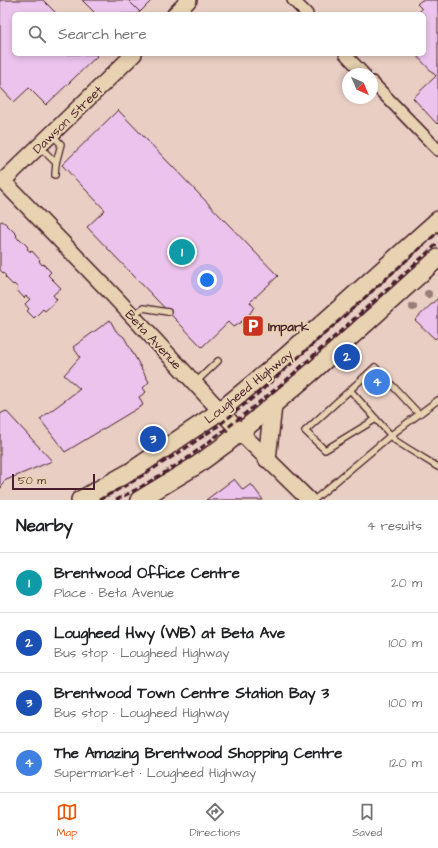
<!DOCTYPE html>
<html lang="en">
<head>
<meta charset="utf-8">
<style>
	body { margin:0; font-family:"Architects Daughter",sans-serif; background:#f2f2f2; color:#202124 }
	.compass { position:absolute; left:342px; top:68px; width:36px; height:36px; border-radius:50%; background:#fff; box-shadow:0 2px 6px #0003; rotate:136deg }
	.scale { position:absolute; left:12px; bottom:10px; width:83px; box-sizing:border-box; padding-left:4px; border:2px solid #4a1f2b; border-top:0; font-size:11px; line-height:14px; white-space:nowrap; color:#4a1f2b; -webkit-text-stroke:3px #e7d2b1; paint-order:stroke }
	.you { position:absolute; left:207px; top:280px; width:14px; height:14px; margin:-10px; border:3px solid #fff; border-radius:50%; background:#1a73e8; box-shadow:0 0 0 6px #1a73e833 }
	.badge { display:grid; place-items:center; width:26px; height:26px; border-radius:50%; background:#ea580c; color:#fff; font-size:13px; font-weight:700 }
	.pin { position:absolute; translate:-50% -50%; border:2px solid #fff; box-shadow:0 1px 4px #0006 }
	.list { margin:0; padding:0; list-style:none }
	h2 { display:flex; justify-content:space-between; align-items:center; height:52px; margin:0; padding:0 16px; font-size:17px }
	h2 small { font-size:13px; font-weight:400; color:#757577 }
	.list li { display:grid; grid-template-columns:26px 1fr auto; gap:12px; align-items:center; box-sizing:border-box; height:60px; padding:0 16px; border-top:1px solid #e0e0e0 }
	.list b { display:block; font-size:15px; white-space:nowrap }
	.list p { margin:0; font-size:13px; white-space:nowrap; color:#757577 }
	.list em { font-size:13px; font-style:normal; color:#757577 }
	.icon { flex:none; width:22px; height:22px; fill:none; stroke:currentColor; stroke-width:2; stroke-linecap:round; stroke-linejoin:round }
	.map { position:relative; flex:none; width:438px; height:500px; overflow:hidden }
	.search { position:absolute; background:#fff; box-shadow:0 2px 6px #0003; left:12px; right:12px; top:12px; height:44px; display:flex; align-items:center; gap:10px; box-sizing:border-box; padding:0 14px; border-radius:6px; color:#757577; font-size:15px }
	.sheet { height:292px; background:#fff }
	nav { display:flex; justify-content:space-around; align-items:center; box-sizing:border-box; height:56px; border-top:1px solid #e0e0e0; background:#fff; font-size:11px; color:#757577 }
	nav a { display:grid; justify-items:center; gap:2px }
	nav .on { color:#ea580c }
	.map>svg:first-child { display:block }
	.building { fill:#ebc3ec; stroke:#4a1f2b }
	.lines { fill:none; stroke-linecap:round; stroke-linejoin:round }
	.lane-casing { stroke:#4a1f2b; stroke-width:8 }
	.street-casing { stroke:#4a1f2b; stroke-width:14 }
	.secondary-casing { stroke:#4a1f2b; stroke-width:18 }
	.primary-casing { stroke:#4a1f2b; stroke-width:20 }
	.lane { stroke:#e7d2b1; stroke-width:5.5 }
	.street { stroke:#e7d2b1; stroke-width:11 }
	.secondary { stroke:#e7d2b1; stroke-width:15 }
	.primary { stroke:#e7d2b1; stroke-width:17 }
	.rail { stroke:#4a1f2b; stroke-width:3; stroke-dasharray:6 3; stroke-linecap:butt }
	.tree { fill:#9a7d78 }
	.labels { text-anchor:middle; stroke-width:4; stroke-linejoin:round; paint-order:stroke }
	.street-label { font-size:13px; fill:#4a1f2b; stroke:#e7d2b1 }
	.poi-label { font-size:13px; font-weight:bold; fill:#4a1f2b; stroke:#e7d2b1; text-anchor:start }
</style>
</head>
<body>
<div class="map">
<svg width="438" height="500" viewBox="0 0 438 500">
	<rect width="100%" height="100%" fill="#e8cec3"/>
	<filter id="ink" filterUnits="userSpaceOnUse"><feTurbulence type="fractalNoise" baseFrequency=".025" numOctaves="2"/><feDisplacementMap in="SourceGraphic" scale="8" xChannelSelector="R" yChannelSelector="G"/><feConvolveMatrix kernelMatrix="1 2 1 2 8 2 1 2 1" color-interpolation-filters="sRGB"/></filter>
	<g filter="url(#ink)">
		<g class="building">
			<polygon points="0,0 43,0 57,14 14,14 14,54 95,54 97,56 46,105 29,88 14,102 0,87"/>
			<polygon points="82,0 128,0 140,12 137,14 92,14 94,12"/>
			<polygon points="128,0 152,0 140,12"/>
			<polygon points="422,0 438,0 438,123 437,124 413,98 436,76 415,54 424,54 424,14 417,14 422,9 417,4"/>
			<polygon points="118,110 278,276 250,302 254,307 249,315 241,322 233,327 228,322 202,347 87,227 105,210 62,165"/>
			<polygon points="2,221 5,223 17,235 16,236 19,240 20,239 28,247 27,249 31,252 32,251 40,260 39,261 42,265 43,264 51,272 48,275 61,288 53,295 57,300 45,311 43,309 34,318 27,311 29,309 25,304 30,299 26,296 24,298 17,290 18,288 14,284 13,285 5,277 6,276 0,270 0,222"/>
			<polygon points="438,298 438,336 435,339 415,320"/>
			<polygon points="110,320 116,331 124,337 149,382 143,388 146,392 139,397 143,405 65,452 40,419 80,389 64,375 80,357 73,347"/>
			<polygon points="6,411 52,461 4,481 1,488 0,488 0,414"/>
			<polygon points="234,479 243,490 251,484 263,500 206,500"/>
		</g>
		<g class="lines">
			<g class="lane-casing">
				<g id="lane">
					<polyline points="51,134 61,144 56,163 55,175"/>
					<polyline points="39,146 56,163"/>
					<polyline points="132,315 143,308 168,312"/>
					<polyline points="195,383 218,361"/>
					<polyline points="350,390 376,419 325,450 305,431 350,390 375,367 419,414"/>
					<polyline points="376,419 396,441 407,448 438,467"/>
					<polyline points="314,500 391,435 438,400"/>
				</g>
			</g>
			<g class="street-casing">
				<g id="street">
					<polyline points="293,0 307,14"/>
					<polyline points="345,54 364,74"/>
					<polyline points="372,82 438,150"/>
				</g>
			</g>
			<g class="secondary-casing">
				<g id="secondary">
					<polyline points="175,14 189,0"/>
					<polyline points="134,54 3,181 112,294 240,432 309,500"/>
				</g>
			</g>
			<g class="primary-casing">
				<g id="primary">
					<polyline points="267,459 273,406"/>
					<polyline points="80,500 130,472 220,411 285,357 438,220"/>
					<polyline points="139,500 197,465 227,443 254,421 312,372 438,258"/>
				</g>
			</g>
			<use href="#lane" class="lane"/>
			<use href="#street" class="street"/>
			<use href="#secondary" class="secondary"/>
			<use href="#primary" class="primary"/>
			<g class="rail">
				<polyline points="99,500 132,482 180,452 218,426 254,397 438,232"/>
				<polyline points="116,500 139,488 185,460 227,428 283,383 438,243"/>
			</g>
		</g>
		<g class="tree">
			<circle cx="428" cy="294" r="4"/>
			<circle cx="413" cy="307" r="4"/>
		</g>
	</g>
	<defs>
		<g id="parking-square" transform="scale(1.15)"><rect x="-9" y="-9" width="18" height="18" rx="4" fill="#c8321e" stroke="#e7d2b1"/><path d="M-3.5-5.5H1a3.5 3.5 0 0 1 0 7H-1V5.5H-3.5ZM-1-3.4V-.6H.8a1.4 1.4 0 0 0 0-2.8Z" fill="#fff"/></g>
	</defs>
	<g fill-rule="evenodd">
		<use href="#parking-square" x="253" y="326"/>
	</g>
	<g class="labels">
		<g class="street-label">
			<text transform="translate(67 119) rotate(-44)" y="5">Dawson Street</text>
			<text transform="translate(154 339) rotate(47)" y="5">Beta Avenue</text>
			<text transform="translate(248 386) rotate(-39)" y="5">Lougheed Highway</text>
		</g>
		<g class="poi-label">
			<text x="268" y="331">Impark</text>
		</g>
	</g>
</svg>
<svg class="compass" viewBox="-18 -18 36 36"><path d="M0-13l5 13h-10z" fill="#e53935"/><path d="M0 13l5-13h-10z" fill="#757577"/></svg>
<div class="scale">50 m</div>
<div class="you"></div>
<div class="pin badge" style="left:182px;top:252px;background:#0f9aa8">1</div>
<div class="pin badge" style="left:347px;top:357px;background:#1a4fb4">2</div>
<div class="pin badge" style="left:153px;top:439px;background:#1a4fb4">3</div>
<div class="pin badge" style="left:377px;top:382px;background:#3f7fe0">4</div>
<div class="search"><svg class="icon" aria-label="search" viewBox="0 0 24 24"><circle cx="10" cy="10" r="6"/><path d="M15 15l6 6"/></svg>Search here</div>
</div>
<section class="sheet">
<h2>Nearby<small>4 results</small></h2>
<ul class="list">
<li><span class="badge" style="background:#0f9aa8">1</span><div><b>Brentwood Office Centre</b><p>Place · Beta Avenue</p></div><em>20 m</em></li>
<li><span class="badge" style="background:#1a4fb4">2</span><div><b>Lougheed Hwy (WB) at Beta Ave</b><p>Bus stop · Lougheed Highway</p></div><em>100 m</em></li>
<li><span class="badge" style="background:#1a4fb4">3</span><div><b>Brentwood Town Centre Station Bay 3</b><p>Bus stop · Lougheed Highway</p></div><em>100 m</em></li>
<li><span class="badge" style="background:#3f7fe0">4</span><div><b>The Amazing Brentwood Shopping Centre</b><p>Supermarket · Lougheed Highway</p></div><em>120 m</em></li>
</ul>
</section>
<nav>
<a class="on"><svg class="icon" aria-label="map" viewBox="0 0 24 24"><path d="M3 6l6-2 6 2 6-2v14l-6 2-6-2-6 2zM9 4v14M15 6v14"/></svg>Map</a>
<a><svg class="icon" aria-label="directions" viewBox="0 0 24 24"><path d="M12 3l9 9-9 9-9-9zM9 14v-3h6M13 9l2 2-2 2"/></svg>Directions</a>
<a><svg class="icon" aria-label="saved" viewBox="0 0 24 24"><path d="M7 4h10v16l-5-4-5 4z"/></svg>Saved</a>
</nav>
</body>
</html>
